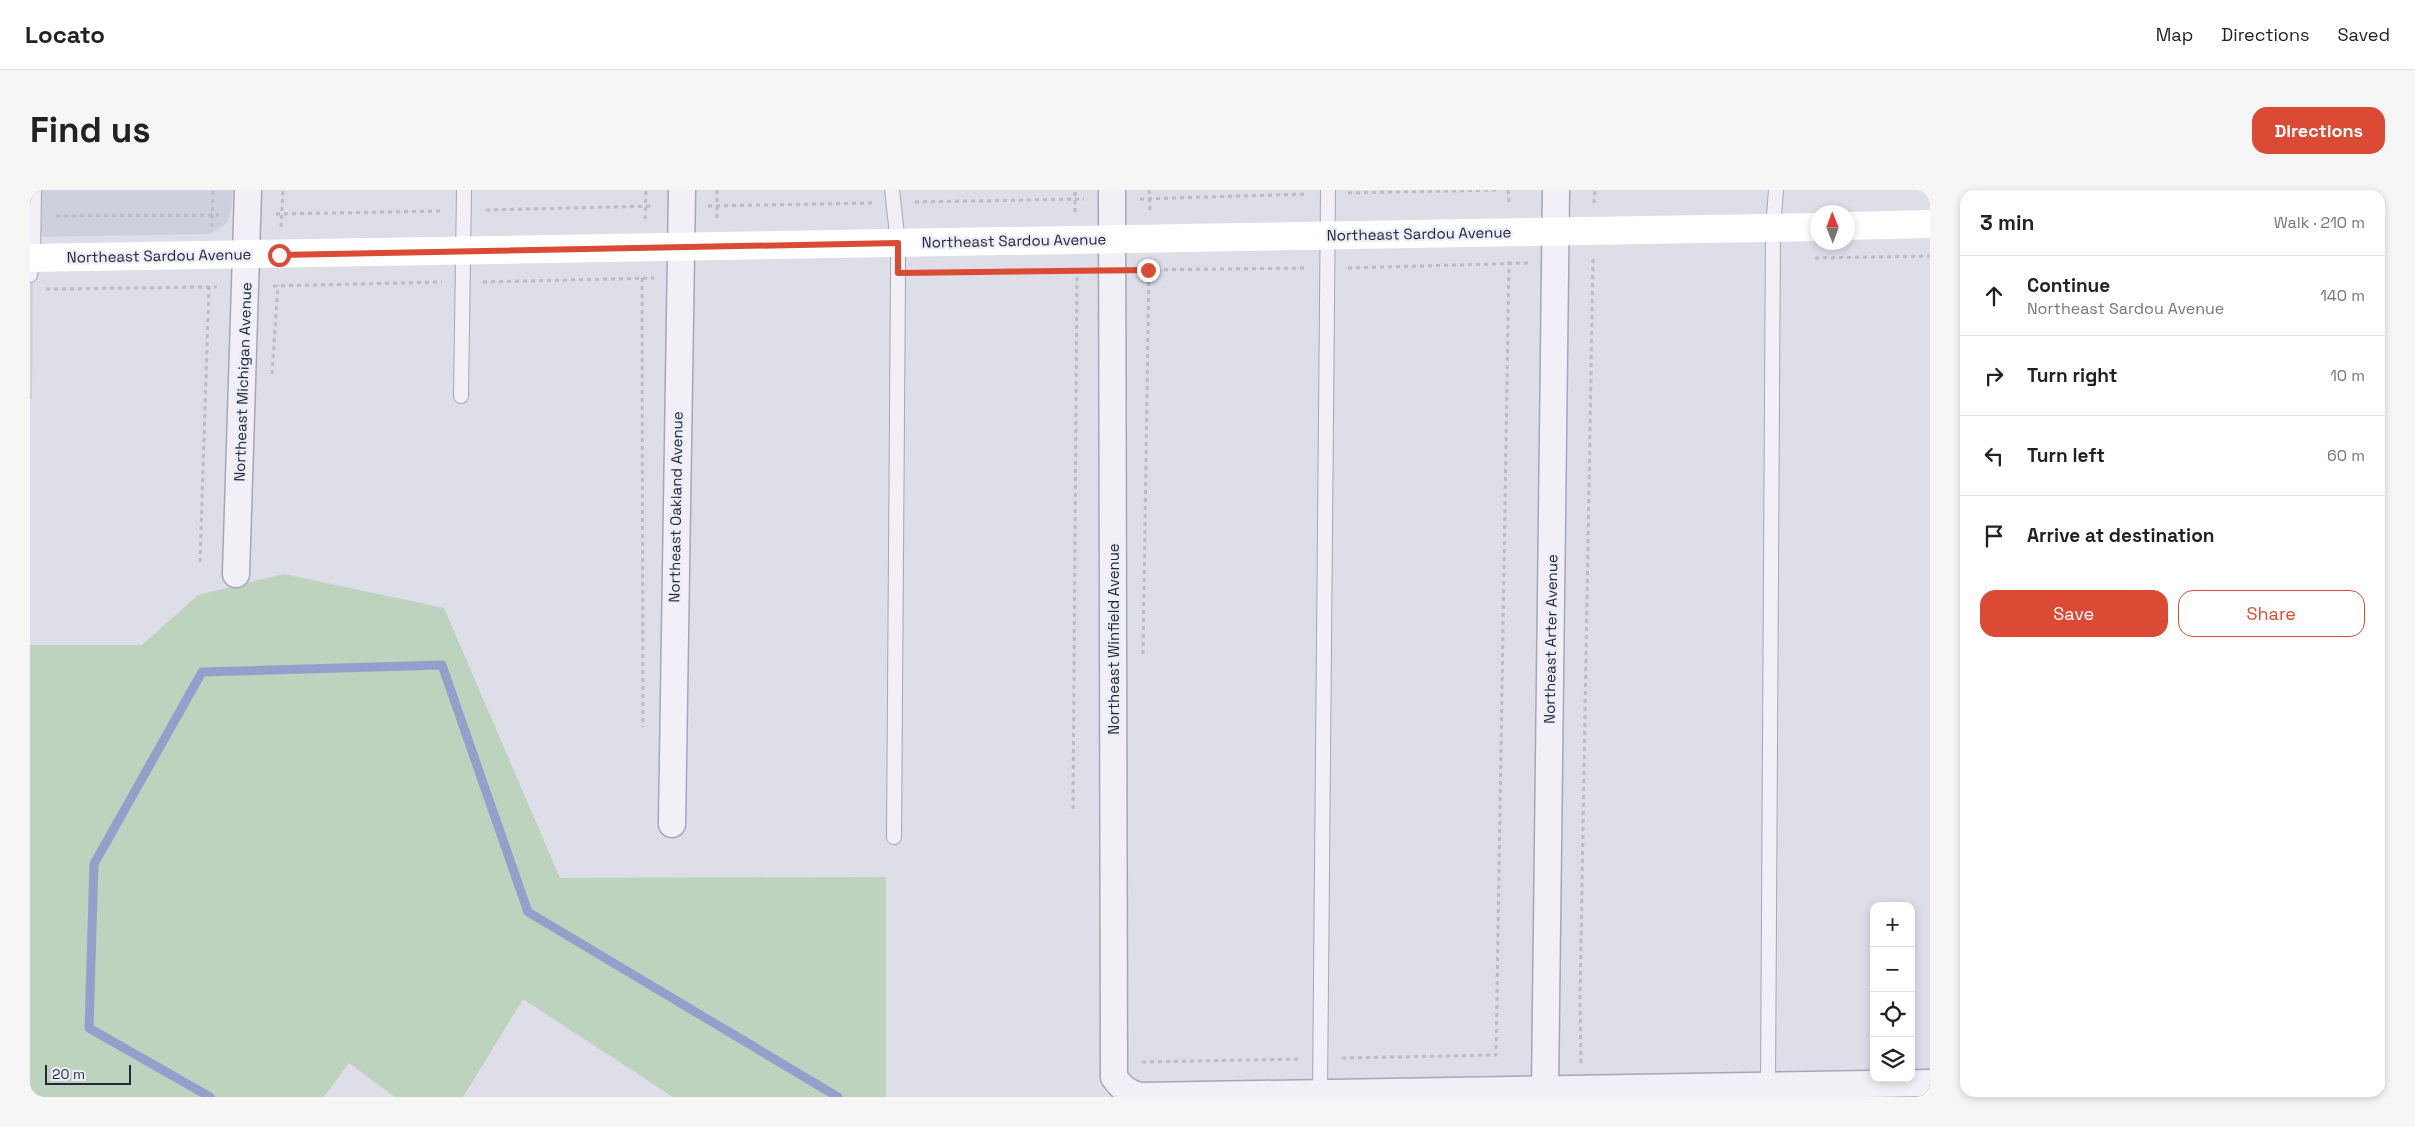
<!DOCTYPE html>
<html lang="en">
<head>
<meta charset="utf-8">
<style>
	body { margin:0; font-family:"Space Grotesk",sans-serif; background:#f6f6f6; color:#222 }
	.controls { position:absolute; right:15px; bottom:15px; display:grid; overflow:hidden; border-radius:10px; box-shadow:0 2px 8px #0003 }
	.controls button { width:45px; height:45px; display:grid; place-items:center; padding:0; border:0; border-bottom:1px solid #e0e0e0; background:#fff; color:#222; font:25px sans-serif }
	.compass { position:absolute; left:1780px; top:15px; width:45px; height:45px; border-radius:50%; background:#fff; box-shadow:0 2px 8px #0003; rotate:359deg }
	.scale { position:absolute; left:15px; bottom:12px; width:86px; box-sizing:border-box; padding-left:5px; border:2px solid #252740; border-top:0; font-size:14px; line-height:18px; white-space:nowrap; color:#252740; -webkit-text-stroke:4px #eceef6; paint-order:stroke }
	.stop { position:absolute; width:15px; height:15px; margin:-11px; border:4px solid #da4a35; border-radius:50%; background:#fff }
	.stop.end { background:#da4a35; border-color:#fff; box-shadow:0 1px 5px #0008 }
	.list { margin:0; padding:0; list-style:none }
	h2 { display:flex; justify-content:space-between; align-items:center; height:65px; margin:0; padding:0 20px; font-size:21px }
	h2 small { font-size:16px; font-weight:400; color:#767676 }
	.list li { display:grid; grid-template-columns:32px 1fr auto; gap:15px; align-items:center; box-sizing:border-box; height:80px; padding:0 20px; border-top:1px solid #e0e0e0 }
	.list b { display:block; font-size:19px; white-space:nowrap }
	.list p { margin:0; font-size:16px; white-space:nowrap; color:#767676 }
	.list em { font-size:16px; font-style:normal; color:#767676 }
	.actions { display:flex; gap:10px; padding:15px 20px }
	.actions a { flex:1; padding:11px 0; border:1px solid #da4a35; border-radius:15px; text-align:center; font-size:18px; color:#da4a35 }
	.actions .main { background:#da4a35; color:#fff }
	.icon { flex:none; width:28px; height:28px; fill:none; stroke:currentColor; stroke-width:2; stroke-linecap:round; stroke-linejoin:round }
	.map { position:relative; flex:none; width:1900px; height:907px; overflow:hidden; border-radius:15px }
	header { display:flex; align-items:center; gap:30px; box-sizing:border-box; height:70px; padding:0 25px; background:#fff; border-bottom:1px solid #e0e0e0 }
	header strong { font-size:24px }
	nav { display:flex; gap:28px; margin-inline-start:auto; font-size:18px }
	.intro { display:flex; align-items:center; justify-content:space-between; box-sizing:border-box; height:120px; padding:0 30px }
	h1 { margin:0; font-size:35px }
	.button { padding:12px 22px; border-radius:15px; background:#da4a35; color:#fff; font-size:18px; font-weight:700 }
	main { display:flex; gap:30px; padding:0 30px }
	aside { flex:1; background:#fff; border-radius:15px; box-shadow:0 2px 8px #0003 }
	.map>svg:first-child { display:block }
	.built { fill:#cfd0de }
	.green { fill:#bdd3be }
	.lines { fill:none; stroke-linecap:round; stroke-linejoin:round }
	.stream { stroke:#949fcc; stroke-width:9 }
	.lane-casing { stroke:#a6a7b6; stroke-width:16 }
	.street-casing { stroke:#a6a7b6; stroke-width:29 }
	.path { stroke:#bbbcc7; stroke-width:3; stroke-dasharray:4 4; stroke-linecap:butt }
	.lane { stroke:#f0f0f6; stroke-width:14 }
	.street { stroke:#f0f0f6; stroke-width:26 }
	.secondary { stroke:#fff; stroke-width:28 }
	.route { stroke:#da4a35; stroke-width:6 }
	.labels { text-anchor:middle; stroke-width:4.5; stroke-linejoin:round; paint-order:stroke }
	.street-label { font-size:15px; fill:#252740; stroke:#eceef6 }
</style>
</head>
<body>
<header>
<strong>Locato</strong>
<nav><a>Map</a><a>Directions</a><a>Saved</a></nav>
</header>
<div class="intro"><h1>Find us</h1><a class="button">Directions</a></div>
<main>
<div class="map">
<svg width="1900" height="907" viewBox="0 0 1900 907">
	<rect width="100%" height="100%" fill="#dddee8"/>
	<g class="built">
		<polygon points="0,0 203,0 202,15 197,33 180,44 0,47"/>
		<polygon points="0,86 3,86 2,209 0,209"/>
	</g>
	<polygon class="green" points="254,384 414,418 530,688 856,687 856,907 643,907 493,809 433,907 365,907 319,873 294,907 0,907 0,455 112,455 168,405"/>
	<g class="lines">
		<polyline class="stream" points="180,907 59,838 64,674 172,482 412,475 498,722 808,907"/>
		<g class="lane-casing">
			<g id="lane">
				<polyline points="862,0 868,53 868,83 864,647"/>
				<polyline points="0,85 3,68 4,0"/>
				<polyline points="431,206 434,0"/>
				<polyline points="1738,896 1743,38 1746,0"/>
				<polyline points="1290,904 1298,0"/>
			</g>
		</g>
		<g class="street-casing">
			<g id="street">
				<path d="M1082 0 1084 887C1091 898 1099 904 1112 906L1900 893"/>
				<polyline points="206,384 218,0"/>
				<polyline points="642,634 652,0"/>
				<polyline points="1515,899 1526,0"/>
			</g>
		</g>
		<g class="path">
			<polyline points="687,0 687,29"/>
			<polyline points="1119,0 1120,22"/>
			<polyline points="1478,0 1479,14"/>
			<polyline points="1318,3 1467,0"/>
			<polyline points="1110,9 1277,4"/>
			<polyline points="885,12 1054,9"/>
			<polyline points="1564,13 1565,0"/>
			<polyline points="678,16 842,13"/>
			<polyline points="456,20 624,16"/>
			<polyline points="1045,22 1045,0"/>
			<polyline points="246,24 412,21"/>
			<polyline points="26,26 189,25"/>
			<polyline points="615,29 616,0"/>
			<polyline points="182,37 183,0"/>
			<polyline points="251,37 253,0"/>
			<polyline points="1785,68 1900,66"/>
			<polyline points="1318,78 1499,73"/>
			<polyline points="1110,80 1277,78"/>
			<polyline points="612,88 613,537"/>
			<polyline points="453,92 624,88"/>
			<polyline points="243,96 412,92"/>
			<polyline points="16,99 187,97"/>
			<polyline points="242,184 248,95"/>
			<polyline points="170,372 179,96"/>
			<polyline points="1113,464 1119,76"/>
			<polyline points="1043,619 1047,78"/>
			<polyline points="1312,868 1466,865 1479,71"/>
			<polyline points="1112,872 1271,869"/>
			<polyline points="1551,873 1550,809 1563,69"/>
		</g>
		<use href="#lane" class="lane"/>
		<use href="#street" class="street"/>
		<g class="secondary">
			<polyline points="1818,36 1900,34"/>
			<polyline points="0,68 1788,37"/>
		</g>
	</g>
	<g class="lines">
		<polyline class="route" points="249,65 868,53 868,83 1118,80"/>
	</g>
	<g class="labels">
		<g class="street-label">
			<text transform="translate(1389 44) rotate(-1)" y="5">Northeast Sardou Avenue</text>
			<text transform="translate(984 51) rotate(-1)" y="5">Northeast Sardou Avenue</text>
			<text transform="translate(129 66) rotate(-1)" y="5">Northeast Sardou Avenue</text>
			<text transform="translate(213 192) rotate(-88)" y="5">Northeast Michigan Avenue</text>
			<text transform="translate(646 317) rotate(-89)" y="5">Northeast Oakland Avenue</text>
			<text transform="translate(1084 449) rotate(-90)" y="5">Northeast Winfield Avenue</text>
			<text transform="translate(1521 449) rotate(-89)" y="5">Northeast Arter Avenue</text>
		</g>
	</g>
</svg>
<div class="controls">
<button>+</button>
<button>−</button>
<button><svg class="icon" aria-label="locate" viewBox="0 0 24 24"><circle cx="12" cy="12" r="6"/><path d="M12 2v4M12 18v4M2 12h4M18 12h4"/></svg></button>
<button><svg class="icon" aria-label="layers" viewBox="0 0 24 24"><path d="M12 4l9 5-9 5-9-5zM3 14l9 5 9-5"/></svg></button>
</div>
<svg class="compass" viewBox="-18 -18 36 36"><path d="M0-13l5 13h-10z" fill="#e53935"/><path d="M0 13l5-13h-10z" fill="#767676"/></svg>
<div class="scale">20 m</div>
<div class="stop" style="left:249px;top:65px"></div>
<div class="stop end" style="left:1118px;top:80px"></div>
</div>
<aside>
<h2>3 min<small>Walk · 210 m</small></h2>
<ul class="list">
<li><svg class="icon" aria-label="ahead" viewBox="0 0 24 24"><path d="M12 20V5M6 11l6-6 6 6"/></svg><div><b>Continue</b><p>Northeast Sardou Avenue</p></div><em>140 m</em></li>
<li><svg class="icon" aria-label="right" viewBox="0 0 24 24"><path d="M7 20v-9h11M14 6l5 5-5 5"/></svg><div><b>Turn right</b></div><em>10 m</em></li>
<li><svg class="icon" aria-label="left" viewBox="0 0 24 24"><path d="M17 20v-9H6M10 6l-5 5 5 5"/></svg><div><b>Turn left</b></div><em>60 m</em></li>
<li><svg class="icon" aria-label="arrive" viewBox="0 0 24 24"><path d="M6 21V4h12l-3 4 3 4H6"/></svg><div><b>Arrive at destination</b></div></li>
</ul>
<div class="actions"><a class="main">Save</a><a>Share</a></div>
</aside>
</main>
</body>
</html>
